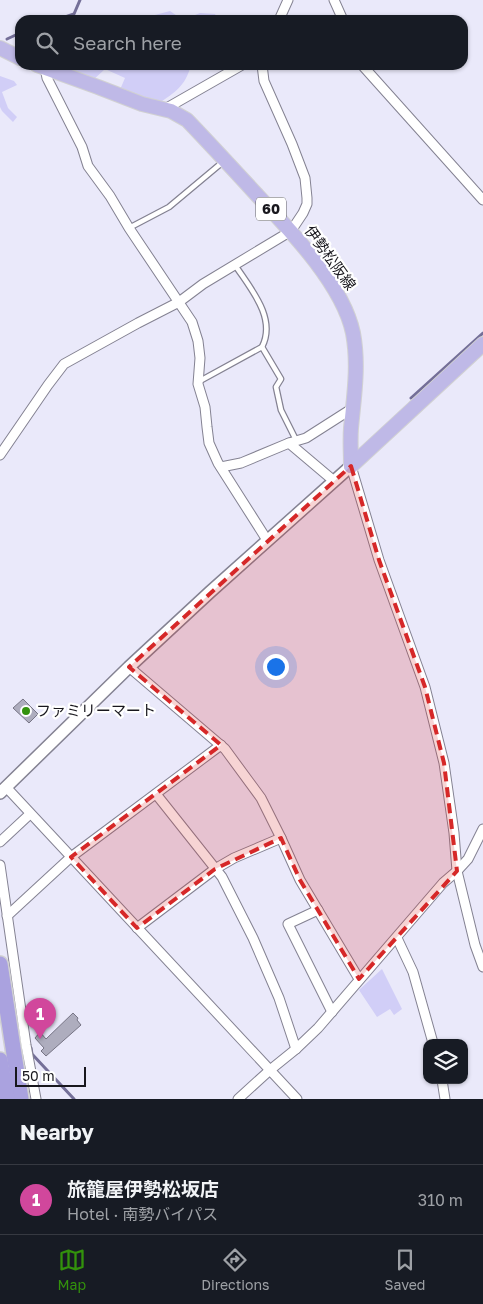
<!DOCTYPE html>
<html lang="en">
<head>
<meta charset="utf-8">
<style>
	body { margin:0; font-family:"Golos Text","Noto Sans JP",sans-serif; background:#242831; color:#f1f3f6 }
	.controls { position:absolute; right:15px; bottom:15px; display:grid; overflow:hidden; border-radius:10px; box-shadow:0 1px 4px #0004 }
	.controls button { width:45px; height:45px; display:grid; place-items:center; padding:0; border:0; border-bottom:1px solid #363941; background:#171b24; color:#f1f3f6; font:25px sans-serif }
	.scale { position:absolute; left:15px; bottom:12px; width:71px; box-sizing:border-box; padding-left:5px; border:2px solid #18171d; border-top:0; font-size:14px; line-height:18px; white-space:nowrap; color:#18171d; -webkit-text-stroke:4px #fff; paint-order:stroke }
	.you { position:absolute; left:275px; top:666px; width:18px; height:18px; margin:-12px; border:4px solid #fff; border-radius:50%; background:#1a73e8; box-shadow:0 0 0 8px #1a73e833 }
	.badge { display:grid; place-items:center; width:32px; height:32px; border-radius:50%; background:#33920c; color:#fff; font-size:16px; font-weight:700 }
	.pin { position:absolute; translate:-50% -41px; filter:drop-shadow(0 1px 2px #0008) }
	.pin::after { content:''; position:absolute; top:26px; width:18px; height:15px; background:inherit; clip-path:polygon(0 0,100% 0,50% 100%) }
	.list { margin:0; padding:0; list-style:none }
	h2 { display:flex; justify-content:space-between; align-items:center; height:65px; margin:0; padding:0 20px; font-size:21px }
	h2 small { font-size:16px; font-weight:400; color:#9ea1a6 }
	.list li { display:grid; grid-template-columns:32px 1fr auto; gap:15px; align-items:center; box-sizing:border-box; height:70px; padding:0 20px; border-top:1px solid #363941 }
	.list b { display:block; font-size:19px; white-space:nowrap }
	.list p { margin:0; font-size:16px; white-space:nowrap; color:#9ea1a6 }
	.list em { font-size:16px; font-style:normal; color:#9ea1a6 }
	.icon { flex:none; width:28px; height:28px; fill:none; stroke:currentColor; stroke-width:2; stroke-linecap:round; stroke-linejoin:round }
	.map { position:relative; flex:none; width:483px; height:1099px; overflow:hidden }
	.search { position:absolute; background:#171b24; box-shadow:0 1px 4px #0004; left:15px; right:15px; top:15px; height:55px; display:flex; align-items:center; gap:12px; box-sizing:border-box; padding:0 18px; border-radius:15px; color:#9ea1a6; font-size:19px }
	.sheet { height:135px; background:#171b24 }
	nav { display:flex; justify-content:space-around; align-items:center; box-sizing:border-box; height:70px; border-top:1px solid #363941; background:#171b24; font-size:14px; color:#9ea1a6 }
	nav a { display:grid; justify-items:center; gap:2px }
	nav .on { color:#33920c }
	.map>svg:first-child { display:block }
	.green { fill:#d1cef7 }
	.lines { fill:none; stroke-linecap:round; stroke-linejoin:round }
	.stream { stroke:#746f98; stroke-width:3 }
	.building { fill:#aeadbe; stroke:#777585 }
	.service-casing { stroke:#848292; stroke-width:7 }
	.minor-casing { stroke:#848292; stroke-width:11 }
	.tertiary-casing { stroke:#848292; stroke-width:14 }
	.primary-casing { stroke:#d1d1d2; stroke-width:16 }
	.trunk-casing { stroke:#d1d1d2; stroke-width:18 }
	.service { stroke:#fff; stroke-width:4.5 }
	.minor { stroke:#fff; stroke-width:9 }
	.tertiary { stroke:#fff; stroke-width:11 }
	.primary { stroke:#bfb9e7; stroke-width:14 }
	.trunk { stroke:#aaa2df; stroke-width:15 }
	.marked { fill:#d62828; fill-opacity:0.2; stroke:#d62828; stroke-width:4; stroke-dasharray:10 6; stroke-linejoin:round }
	.poi-dot { fill:#33920c; stroke:#fff; stroke-width:2 }
	.labels { text-anchor:middle; stroke-width:4.5; stroke-linejoin:round; paint-order:stroke }
	.shield { fill:#fff; stroke:#5d5d61; stroke-width:1 }
	.shield-label { font-size:14px; font-weight:bold; fill:#18171d }
	.street-label { font-size:15px; fill:#18171d; stroke:#fff }
	.poi-label { font-size:15px; fill:#18171d; stroke:#fff; text-anchor:start }
</style>
</head>
<body>
<div class="map">
<svg width="483" height="1099" viewBox="0 0 483 1099">
	<rect width="100%" height="100%" fill="#eae9fa"/>
	<g class="green">
		<polygon points="170,11 183,20 126,20 129,16 155,15"/>
		<polygon points="200,13 215,14 218,20 183,20"/>
		<path d="M68 65H191C185 87 175 92 158 104L119 92 125 78 105 69 92 81 64 71Z"/>
		<polygon points="0,76 14,81 17,85 2,92 8,108 17,117 13,122 2,111 0,107"/>
		<polygon points="382,969 402,1009 394,1015 390,1009 377,1017 359,990"/>
	</g>
	<g class="lines">
		<g class="stream">
			<polyline points="56,20 74,14 80,0"/>
			<polyline points="7,39 20,33"/>
			<polyline points="411,398 483,333"/>
			<polyline points="31,1048 32,1054 74,1099"/>
		</g>
	</g>
	<g class="building">
		<polygon points="23,699 38,714 29,723 13,708"/>
		<polygon points="73,1013 78,1018 77,1020 81,1025 46,1056 41,1051 44,1048 35,1038 40,1032 46,1039"/>
	</g>
	<g class="lines">
		<g class="service-casing">
			<g id="service">
				<polyline points="129,228 169,207 224,161"/>
				<polyline points="262,347 281,379 276,387 281,410 296,440"/>
				<path d="M198 382 262 347C277 318 250 288 235 265"/>
			</g>
		</g>
		<g class="minor-casing">
			<g id="minor">
				<polyline points="334,0 343,20"/>
				<polyline points="279,20 288,0"/>
				<polyline points="362,65 483,200"/>
				<polyline points="45,68 47,78 82,147 88,166 110,196 129,228 192,322 198,341 200,358 198,384 205,407 207,427 209,443 218,463 267,540"/>
				<polyline points="165,109 242,65"/>
				<polyline points="289,443 306,438 353,408"/>
				<polyline points="0,455 48,385 64,364 138,323 179,302 203,284 291,231 303,213 307,204 307,198 305,178 292,144 264,81 262,65"/>
				<polyline points="351,466 379,560 425,687 444,763 454,833 457,871 475,945 483,967"/>
				<polyline points="221,467 241,463 289,443 334,481"/>
				<polyline points="129,667 225,749 261,798 281,838 300,880 359,979"/>
				<polyline points="6,787 297,1099"/>
				<polyline points="156,794 222,877 253,938 279,998 296,1049"/>
				<polyline points="0,842 30,814"/>
				<polyline points="0,865 26,1045 36,1099"/>
				<polyline points="318,910 288,924 332,1012"/>
				<polyline points="7,916 71,857 221,745"/>
				<polyline points="137,928 215,869 234,858 281,838"/>
				<polyline points="397,938 413,972 433,1043"/>
				<polyline points="442,1080 445,1099"/>
				<polyline points="238,1099 270,1070 296,1049 318,1028 443,883 457,871 468,859 483,829"/>
			</g>
		</g>
		<g class="tertiary-casing">
			<polyline id="tertiary" points="0,793 129,667 210,592 351,466"/>
		</g>
		<g class="primary-casing">
			<g id="primary">
				<polyline points="0,48 20,58"/>
				<path d="M37 65 98 87 142 104 171 111 187 120C211 145 234 170 257 195 291 231 343 285 353 333 359 365 354 396 351 428 350 440 351 453 351 466"/>
				<polyline points="351,466 483,344"/>
			</g>
		</g>
		<g class="trunk-casing">
			<g id="trunk">
				<polyline points="0,964 21,1099"/>
				<polyline points="0,1060 7,1099"/>
			</g>
		</g>
		<use href="#service" class="service"/>
		<use href="#minor" class="minor"/>
		<use href="#tertiary" class="tertiary"/>
		<use href="#primary" class="primary"/>
		<use href="#trunk" class="trunk"/>
	</g>
	<path class="marked" d="M351 466 379 560 425 687 444 763 457 871 359 979 300 880 281 838 215 869 137 928 71 857 221 745 129 667Z"/>
	<circle class="poi-dot" cx="26" cy="711" r="5"/>
	<g class="labels">
		<rect class="shield" x="256" y="197.5" width="30" height="23" rx="4"/>
		<g class="shield-label">
			<text x="271" y="214">60</text>
		</g>
		<g class="street-label">
			<text transform="translate(330 258) rotate(54)" y="5">伊勢松阪線</text>
		</g>
		<g class="poi-label">
			<text x="36" y="716">ファミリーマート</text>
		</g>
	</g>
</svg>
<div class="controls">
<button><svg class="icon" aria-label="layers" viewBox="0 0 24 24"><path d="M12 4l9 5-9 5-9-5zM3 14l9 5 9-5"/></svg></button>
</div>
<div class="scale">50 m</div>
<div class="you"></div>
<div class="pin badge" style="left:40px;top:1039px;background:#d1479c">1</div>
<div class="search"><svg class="icon" aria-label="search" viewBox="0 0 24 24"><circle cx="10" cy="10" r="6"/><path d="M15 15l6 6"/></svg>Search here</div>
</div>
<section class="sheet">
<h2>Nearby<small></small></h2>
<ul class="list">
<li><span class="badge" style="background:#d1479c">1</span><div><b>旅籠屋伊勢松坂店</b><p>Hotel · 南勢バイパス</p></div><em>310 m</em></li>
</ul>
</section>
<nav>
<a class="on"><svg class="icon" aria-label="map" viewBox="0 0 24 24"><path d="M3 6l6-2 6 2 6-2v14l-6 2-6-2-6 2zM9 4v14M15 6v14"/></svg>Map</a>
<a><svg class="icon" aria-label="directions" viewBox="0 0 24 24"><path d="M12 3l9 9-9 9-9-9zM9 14v-3h6M13 9l2 2-2 2"/></svg>Directions</a>
<a><svg class="icon" aria-label="saved" viewBox="0 0 24 24"><path d="M7 4h10v16l-5-4-5 4z"/></svg>Saved</a>
</nav>
</body>
</html>
